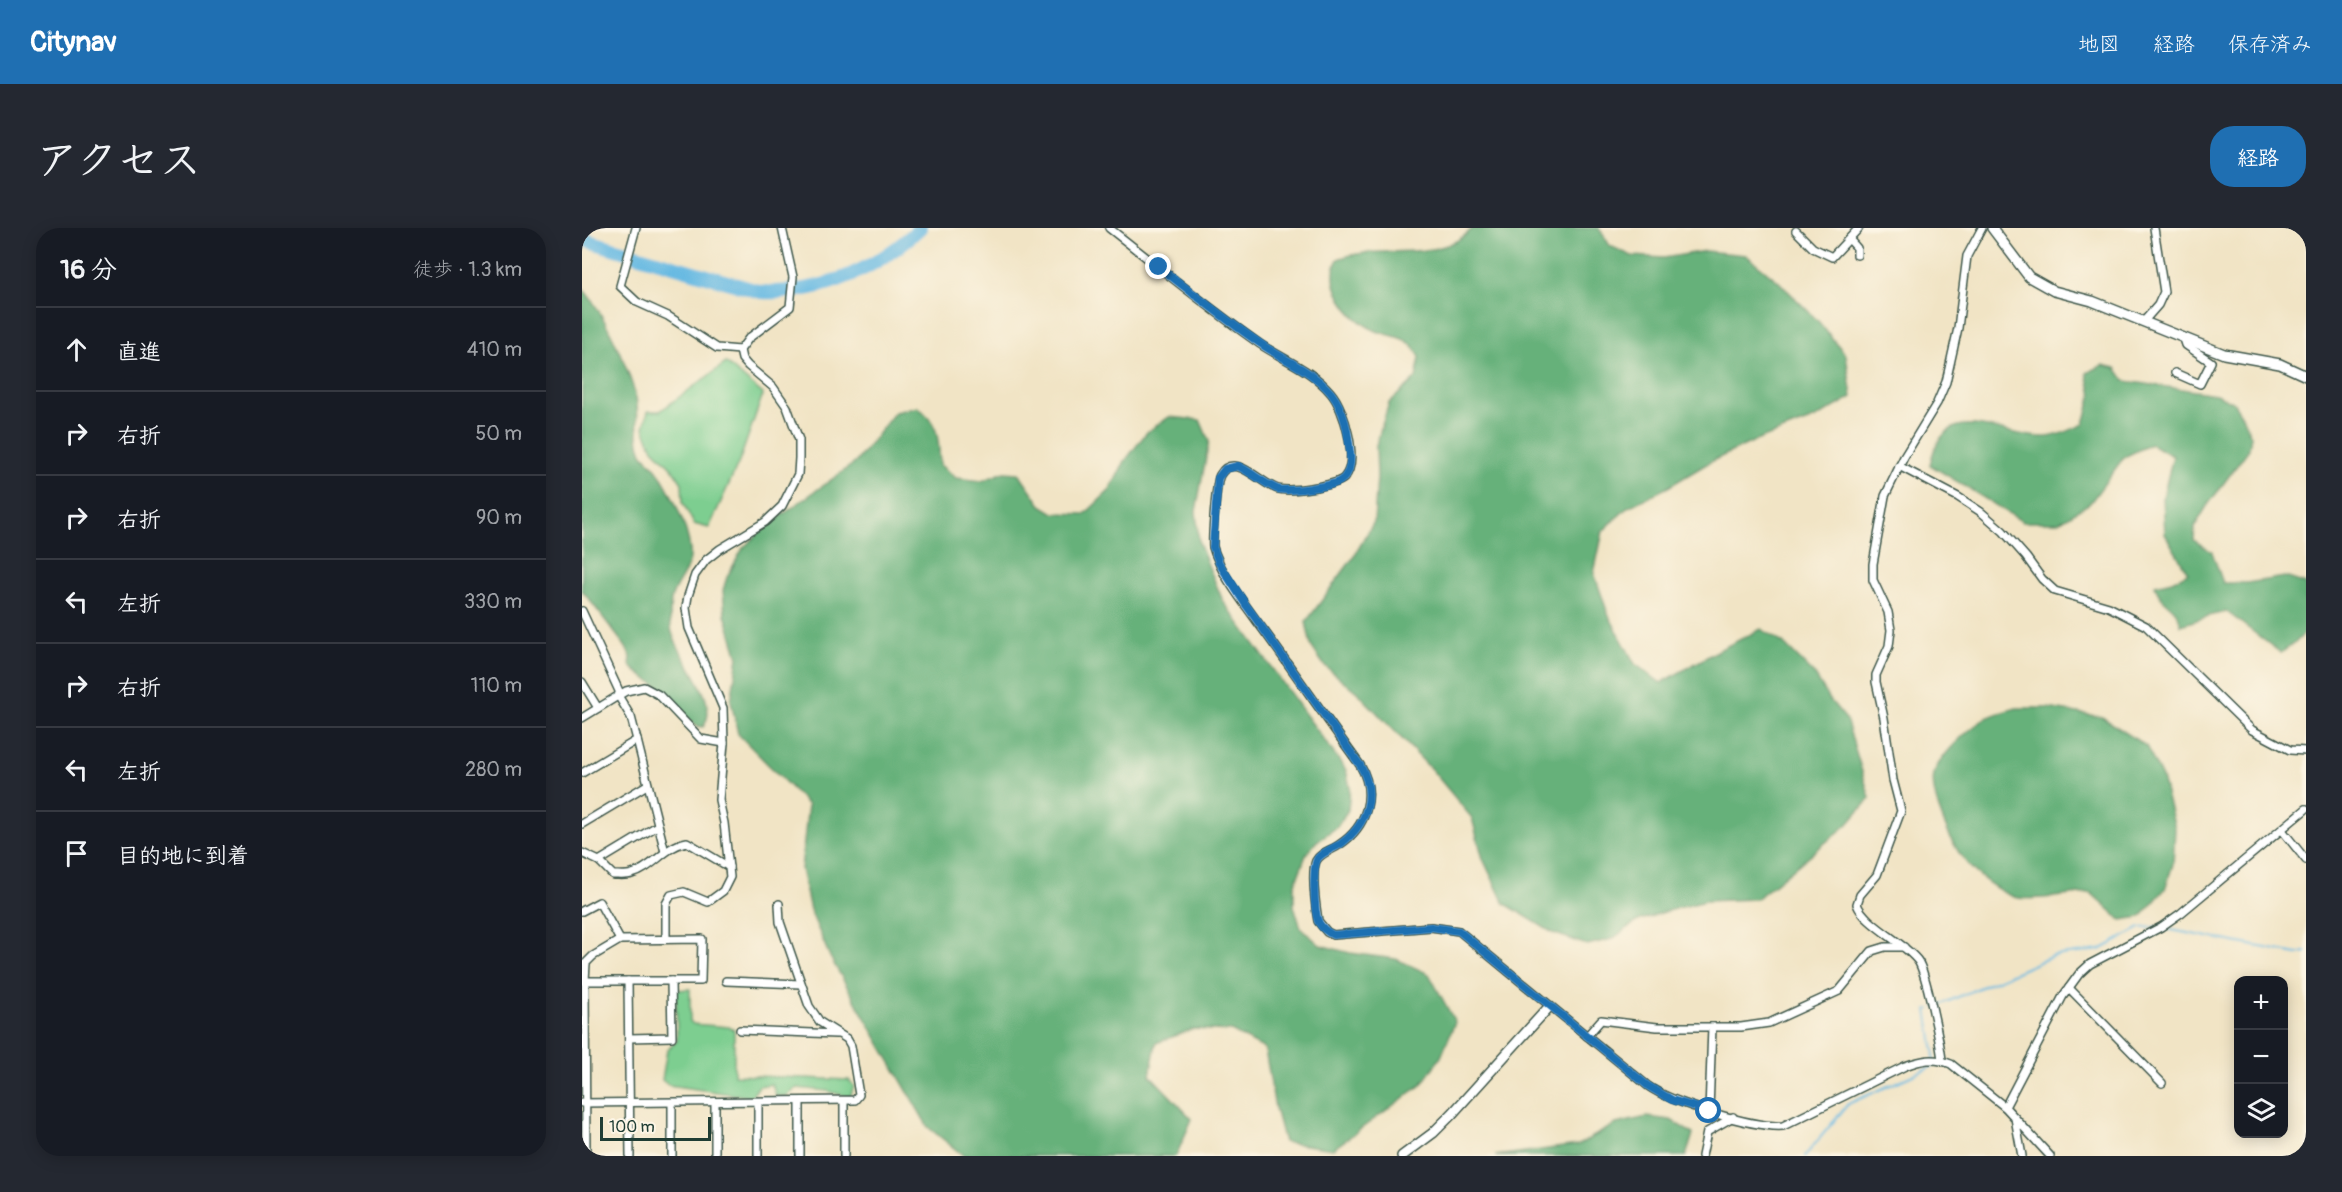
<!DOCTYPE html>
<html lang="ja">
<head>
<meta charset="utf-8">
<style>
	body { margin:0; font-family:Pangolin,"Klee One",sans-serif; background:#242831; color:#f1f3f6 }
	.controls { position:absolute; right:18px; bottom:18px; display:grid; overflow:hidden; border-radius:12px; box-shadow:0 3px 15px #0003 }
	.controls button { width:54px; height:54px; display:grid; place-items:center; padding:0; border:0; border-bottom:2px solid #363941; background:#171b24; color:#f1f3f6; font:30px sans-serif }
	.scale { position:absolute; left:18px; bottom:15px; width:111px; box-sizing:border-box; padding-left:6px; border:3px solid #1f3d34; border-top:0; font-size:16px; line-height:21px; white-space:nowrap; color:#1f3d34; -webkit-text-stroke:4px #fcf5e5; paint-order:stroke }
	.stop { position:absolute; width:18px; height:18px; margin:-14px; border:4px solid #1f6fb2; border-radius:50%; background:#fff }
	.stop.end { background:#1f6fb2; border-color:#fff; box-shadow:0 2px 6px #0008 }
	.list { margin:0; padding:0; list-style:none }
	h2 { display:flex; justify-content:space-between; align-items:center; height:78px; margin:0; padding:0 24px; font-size:26px }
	h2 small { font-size:20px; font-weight:400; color:#9ea1a6 }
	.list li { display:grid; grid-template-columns:39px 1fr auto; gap:18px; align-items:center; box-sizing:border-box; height:84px; padding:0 24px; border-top:2px solid #363941 }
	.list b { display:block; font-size:22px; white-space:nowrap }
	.list em { font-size:20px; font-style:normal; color:#9ea1a6 }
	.icon { flex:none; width:33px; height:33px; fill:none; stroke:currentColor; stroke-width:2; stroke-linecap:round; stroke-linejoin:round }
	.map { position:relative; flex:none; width:1724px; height:928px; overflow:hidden; border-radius:24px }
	header { display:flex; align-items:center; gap:36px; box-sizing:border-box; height:84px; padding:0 30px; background:#1f6fb2; color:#fff }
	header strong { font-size:28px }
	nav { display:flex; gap:33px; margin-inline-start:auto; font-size:21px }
	.intro { display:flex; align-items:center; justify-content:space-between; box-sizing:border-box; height:144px; padding:0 36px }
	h1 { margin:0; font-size:42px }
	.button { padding:15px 27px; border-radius:24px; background:#1f6fb2; color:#fff; font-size:21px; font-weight:700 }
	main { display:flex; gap:36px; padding:0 36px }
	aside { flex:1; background:#171b24; border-radius:24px; box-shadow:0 3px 15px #0003 }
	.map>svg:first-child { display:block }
	.green { fill:#7dce90; stroke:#4e8662; stroke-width:1.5 }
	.forest { fill:#66b17a; stroke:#427757; stroke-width:1.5 }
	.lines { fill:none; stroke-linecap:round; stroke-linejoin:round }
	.stream { stroke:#66b9e2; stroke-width:2 }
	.river { stroke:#66b9e2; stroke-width:14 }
	.minor-casing { stroke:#3e564a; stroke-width:10 }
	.tertiary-casing { stroke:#3e564a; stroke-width:12 }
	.minor { stroke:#fff; stroke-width:7 }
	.tertiary { stroke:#fff; stroke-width:9 }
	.route { stroke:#1f6fb2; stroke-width:8 }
</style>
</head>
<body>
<header>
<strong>Citynav</strong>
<nav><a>地図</a><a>経路</a><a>保存済み</a></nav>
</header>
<div class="intro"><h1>アクセス</h1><a class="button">経路</a></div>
<main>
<aside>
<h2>16 分<small>徒歩 · 1.3 km</small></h2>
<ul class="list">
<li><svg class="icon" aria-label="ahead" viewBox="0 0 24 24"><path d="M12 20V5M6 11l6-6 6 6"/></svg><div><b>直進</b></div><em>410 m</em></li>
<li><svg class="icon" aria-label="right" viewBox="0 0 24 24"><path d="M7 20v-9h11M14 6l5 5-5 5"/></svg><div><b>右折</b></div><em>50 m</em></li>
<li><svg class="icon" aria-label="right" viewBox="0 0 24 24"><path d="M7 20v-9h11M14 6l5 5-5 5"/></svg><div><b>右折</b></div><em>90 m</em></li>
<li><svg class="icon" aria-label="left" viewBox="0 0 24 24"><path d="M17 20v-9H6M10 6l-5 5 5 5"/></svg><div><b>左折</b></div><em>330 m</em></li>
<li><svg class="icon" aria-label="right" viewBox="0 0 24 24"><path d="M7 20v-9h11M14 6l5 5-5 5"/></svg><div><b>右折</b></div><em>110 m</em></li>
<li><svg class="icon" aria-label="left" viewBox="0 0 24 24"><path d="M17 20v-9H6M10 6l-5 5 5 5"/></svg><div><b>左折</b></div><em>280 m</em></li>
<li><svg class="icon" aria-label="arrive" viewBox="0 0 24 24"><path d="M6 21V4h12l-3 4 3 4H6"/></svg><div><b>目的地に到着</b></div></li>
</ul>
</aside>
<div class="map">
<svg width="1724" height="928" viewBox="0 0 1724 928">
	<rect width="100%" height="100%" fill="#fcf5e5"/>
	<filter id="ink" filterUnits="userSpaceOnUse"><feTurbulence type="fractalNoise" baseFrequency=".0167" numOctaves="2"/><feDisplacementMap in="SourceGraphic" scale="12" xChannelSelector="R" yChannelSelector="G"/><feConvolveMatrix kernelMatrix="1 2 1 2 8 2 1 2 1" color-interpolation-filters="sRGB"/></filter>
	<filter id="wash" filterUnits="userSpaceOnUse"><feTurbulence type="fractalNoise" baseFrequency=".008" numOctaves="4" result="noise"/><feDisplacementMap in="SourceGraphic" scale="24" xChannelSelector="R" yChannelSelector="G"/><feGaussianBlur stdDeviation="1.35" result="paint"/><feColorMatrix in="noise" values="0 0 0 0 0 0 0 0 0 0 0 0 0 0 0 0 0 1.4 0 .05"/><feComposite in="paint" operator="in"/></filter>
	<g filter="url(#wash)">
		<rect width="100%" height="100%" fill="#f1e4c5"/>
		<g class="green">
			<polygon points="144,135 181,166 157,234 127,300 112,296 101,275 100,255 90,240 71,221 62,200 66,183 78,183"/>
			<polygon points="108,761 108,793 111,796 147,799 152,802 152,847 267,852 272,858 268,869 245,863 215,860 205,868 194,868 190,856 177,858 169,869 86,857 80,852 85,822 95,813 94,762"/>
		</g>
		<g class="forest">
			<path d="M891 0H1017L1028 18 1050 28 1082 30 1123 23 1164 27 1195 52 1236 93 1264 127 1270 169 1234 190 1168 215 1128 234 1086 259 1046 279 1021 303 1012 345 1026 386 1053 436 1079 455 1137 422 1179 401 1201 415 1232 446 1248 472 1264 491 1288 570 1265 597 1174 671 1123 673 1085 683 1056 693 1030 711 1005 717 971 705 922 675 901 631 890 590 850 542 776 465 742 437 729 418 724 394 771 330 792 294 795 249 794 217 807 175 834 150 838 129C835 124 831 117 826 114 816 107 801 107 790 101 767 89 742 57 756 31 799 14 856 38 891 0Z"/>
			<path d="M0 60C21 82 47 141 54 170 58 188 52 207 60 225 64 231 71 236 75 242 88 261 106 299 108 322 111 341 92 355 89 372 88 380 88 392 89 400 93 427 141 472 121 499 105 498 96 478 86 467 74 454 57 449 48 437L49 429 43 418 0 362Z"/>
			<path d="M1521 137 1534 140 1543 153 1634 166 1651 174 1660 188 1669 208 1667 221 1625 278 1613 298 1612 312 1630 324 1641 355H1665L1703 349 1724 356V405L1699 425 1645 384 1630 387 1599 397C1594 373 1579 379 1573 357L1590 353 1606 345 1583 306 1581 269 1591 228 1569 216 1542 229 1508 275 1477 294H1441L1348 237C1362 167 1418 210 1463 209 1476 209 1490 201 1502 196L1510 167 1505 145Z"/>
			<path d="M336 179C358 197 356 210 358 237L374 250 400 253 422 244 437 245 459 277 472 285 503 286 528 262 543 233 565 204 587 189 618 192 627 213 614 283 617 315 641 373 764 542 768 560 766 582 755 599 734 614 724 627 712 659V678L719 700 738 717 768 725 814 731 847 746 873 794 859 829 839 857 751 921 702 914 693 880 683 821 649 803 611 801 574 815 568 847 610 891 594 928H382L346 899 248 729 228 682 219 641 226 577 156 506 149 473 156 429 143 386 141 362 145 349 161 320 183 299 274 234 313 184Z"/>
			<path d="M1435 480H1465L1520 489 1564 518 1580 550 1593 600 1591 636 1583 661 1559 689 1539 692 1509 665C1490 666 1447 674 1432 669 1416 663 1394 647 1384 634 1370 618 1347 567 1352 546 1357 528 1386 502 1401 492 1410 486 1424 483 1435 480Z"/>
			<polygon points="1065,889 1089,892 1111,906 1104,928 913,928 996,917 1034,896"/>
		</g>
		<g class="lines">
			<g class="stream">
				<polyline points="1579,700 1715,726 1724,724"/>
				<polyline points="1353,779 1471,728 1518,722 1558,700 1574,699"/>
				<polyline points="1223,928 1266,876 1351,838 1352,823 1345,782 1348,781"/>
			</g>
			<path class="river" d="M0 11 179 64C239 67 295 41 338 0"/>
		</g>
	</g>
	<g filter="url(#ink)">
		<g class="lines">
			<g class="minor-casing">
				<g id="minor">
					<polyline points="54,0 38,58 55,74 86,88 135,120 158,122"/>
					<path d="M527 0C577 39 626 80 678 116 702 132 730 142 749 165 762 180 778 233 762 250 753 258 709 264 696 261 680 257 652 222 638 247 634 254 630 310 631 319 632 323 634 328 636 332 643 352 670 386 683 404 715 448 746 493 778 537 795 566 785 599 757 617 750 622 738 625 734 633 729 645 734 680 736 693L745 704 751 707 849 699 877 703 1066 858C1090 875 1172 900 1201 898L1323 838C1339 832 1352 829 1369 836L1423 879 1468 928"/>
					<polyline points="1214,3 1231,20 1250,29 1277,0"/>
					<polyline points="1267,11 1275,20 1275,27"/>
					<polyline points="1562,93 1576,77 1582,64 1572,0"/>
					<polyline points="1593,145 1618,156 1629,134 1604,117 1602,111"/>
					<polyline points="1317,238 1376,269 1399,284 1421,303 1444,329 1460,351 1473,363 1527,379 1564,398 1670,502 1708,522 1724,523"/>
					<polyline points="0,383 37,463 37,469 49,489 55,512 83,624"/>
					<polyline points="0,454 16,480"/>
					<polyline points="0,490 44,463 62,459 77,467 119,511 142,515"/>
					<polyline points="0,545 55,512"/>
					<polyline points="0,596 65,557"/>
					<polyline points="1700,602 1724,632"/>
					<path d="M0 625 17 633 31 647C37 647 44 648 50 646 71 640 83 618 105 614L147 639"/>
					<polyline points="17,633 75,598"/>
					<polyline points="0,683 17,674 38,712"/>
					<polyline points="84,711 84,676 89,667 102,664 126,674 141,663 148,649 142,595 137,572 142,515 141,480 107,400 104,380 106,368 113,347 124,332 138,321 183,294 200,278 216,246 217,230 217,212 205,179 191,159 166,138 160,131 158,122 167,110 208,79 211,49 200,0"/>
					<polyline points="0,753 119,753 120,711 38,712 11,728 4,735 3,753 4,928"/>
					<polyline points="46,753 48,928"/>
					<polyline points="144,753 219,756"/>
					<polyline points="1487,760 1580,855"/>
					<polyline points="158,802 254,806"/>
					<polyline points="1005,808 1019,792 1075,799 1159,799 1187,795 1257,763 1290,723 1303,719 1322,719"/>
					<polyline points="47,810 90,809 89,753"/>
					<path d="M1360 832C1358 815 1344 744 1336 733 1322 714 1282 696 1275 676L1278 667 1295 647 1319 583 1311 552 1302 490 1294 454V447L1307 418 1309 402 1306 384 1291 352V336L1303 268 1322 229 1355 175 1364 154 1376 100 1385 28 1400 0"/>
					<polyline points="133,874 133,928"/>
					<polyline points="176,874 176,928"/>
					<polyline points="218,874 218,928"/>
					<polyline points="262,874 262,928"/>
					<polyline points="0,875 273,872 277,867 269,818 265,811 238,794 227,778 198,694 197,676"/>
					<polyline points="90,875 90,928"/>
					<polyline points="1423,879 1481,768 1497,746 1508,736 1579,699 1599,685 1724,581"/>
					<polyline points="1127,883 1130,799"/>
					<polyline points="1433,890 1440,928"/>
					<polyline points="1120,928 1125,904 1151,889"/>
				</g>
			</g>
			<g class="tertiary-casing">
				<g id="tertiary">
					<polyline points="1410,0 1447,49 1472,63 1510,73 1642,126 1698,136 1724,148"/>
					<polyline points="820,928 851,905 870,886 967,779"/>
				</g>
			</g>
			<use href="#minor" class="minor"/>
			<use href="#tertiary" class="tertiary"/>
		</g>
	</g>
	<g class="lines" filter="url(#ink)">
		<path class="route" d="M577 39C611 65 643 92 679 116 702 132 731 143 749 165 763 183 766 204 768 225 769 236 768 247 758 253 748 259 705 264 695 261 681 255 669 244 656 238L643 241 636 250 631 319 637 335 664 377 778 537C795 566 786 595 760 615 753 620 742 623 736 630 730 638 732 686 737 695 740 700 745 704 751 707L849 699 877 703 1066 858 1090 872 1127 883"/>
	</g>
</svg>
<div class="controls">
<button>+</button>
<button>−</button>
<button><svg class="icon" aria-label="layers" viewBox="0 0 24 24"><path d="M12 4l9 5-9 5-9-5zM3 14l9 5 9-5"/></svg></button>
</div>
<div class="scale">100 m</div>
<div class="stop" style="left:1127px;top:883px"></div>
<div class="stop end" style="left:577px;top:39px"></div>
</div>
</main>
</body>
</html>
